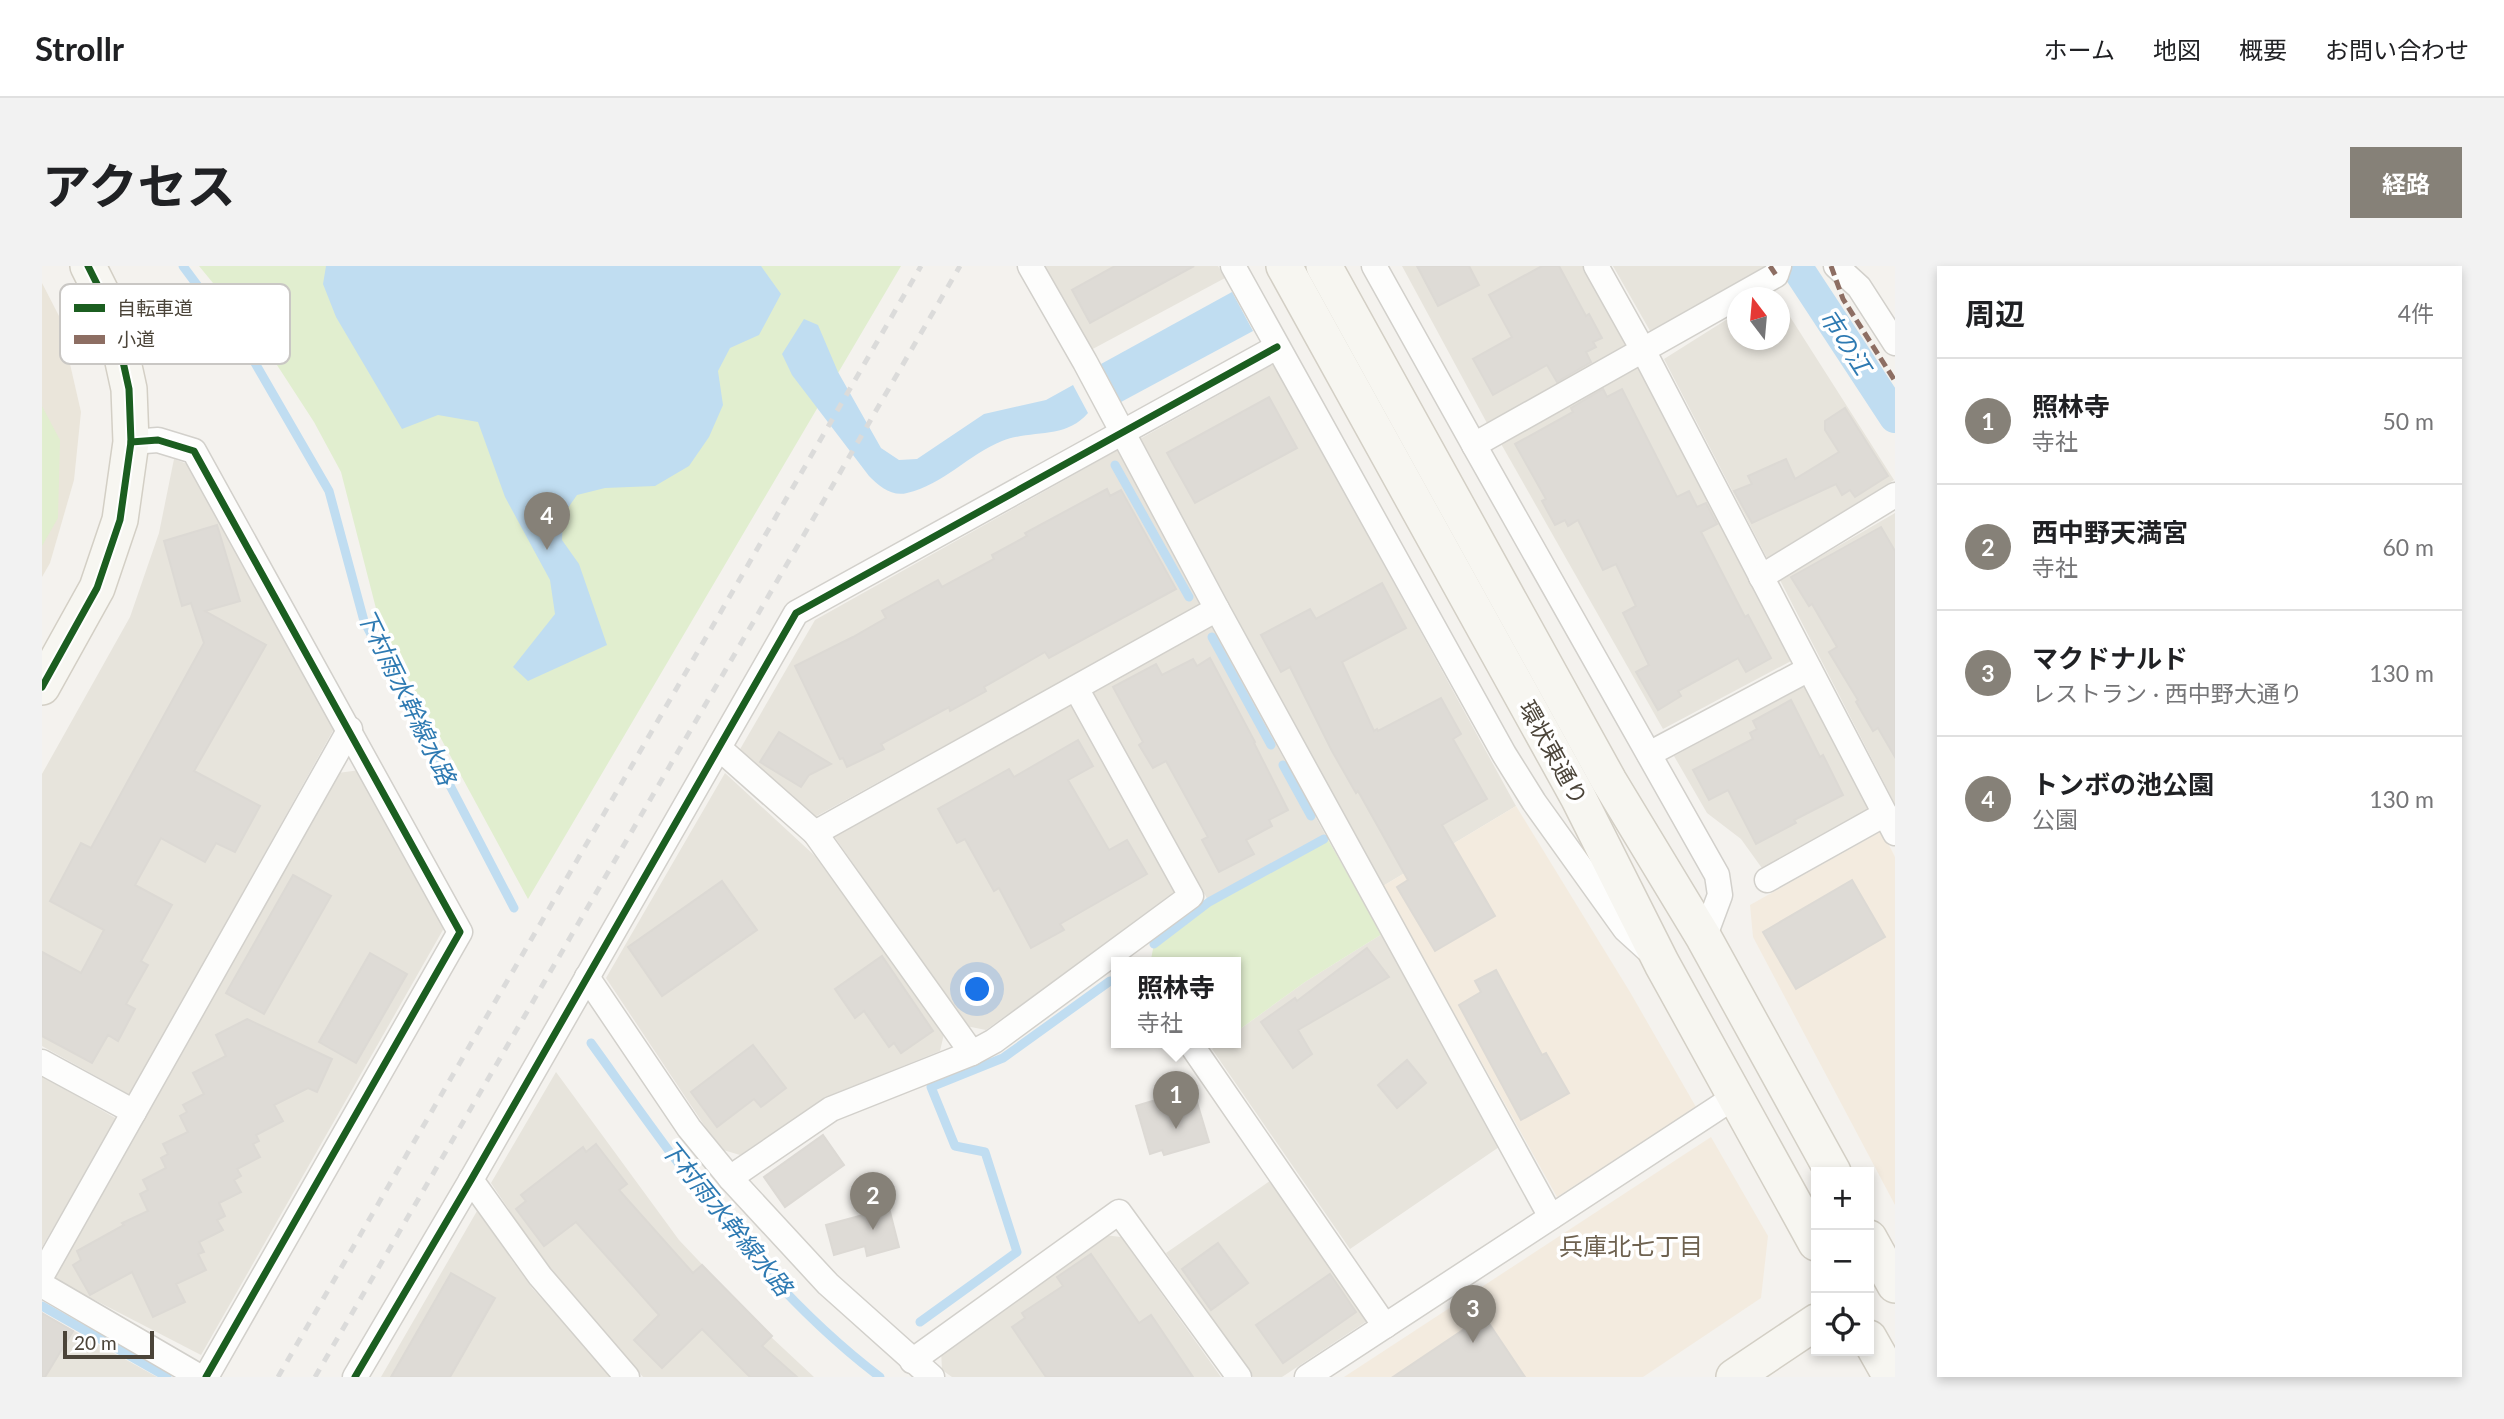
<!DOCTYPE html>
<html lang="ja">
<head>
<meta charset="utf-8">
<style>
	body { margin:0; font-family:Lato,"Noto Sans JP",sans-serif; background:#f2f2f2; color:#202124 }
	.controls { position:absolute; right:21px; bottom:21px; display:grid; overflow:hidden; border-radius:0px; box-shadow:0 4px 10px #0003 }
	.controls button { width:63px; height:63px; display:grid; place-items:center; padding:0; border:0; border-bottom:2px solid #e0e0e0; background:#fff; color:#202124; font:35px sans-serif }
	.compass { position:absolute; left:1685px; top:21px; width:63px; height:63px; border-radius:50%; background:#fff; box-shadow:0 4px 10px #0003; rotate:344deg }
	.scale { position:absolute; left:21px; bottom:18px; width:91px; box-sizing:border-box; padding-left:7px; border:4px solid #4b4439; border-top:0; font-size:19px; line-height:24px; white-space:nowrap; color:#4b4439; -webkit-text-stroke:5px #fff; paint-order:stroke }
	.you { position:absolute; left:936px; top:724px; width:24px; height:24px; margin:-18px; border:5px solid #fff; border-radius:50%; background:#1a73e8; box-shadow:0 0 0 10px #1a73e833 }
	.badge { display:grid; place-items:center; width:46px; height:46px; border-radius:50%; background:#868178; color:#fff; font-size:23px; font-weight:700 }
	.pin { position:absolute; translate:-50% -58px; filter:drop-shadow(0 2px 4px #0008) }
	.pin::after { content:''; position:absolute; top:37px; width:24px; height:21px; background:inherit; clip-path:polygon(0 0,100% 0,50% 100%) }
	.popup { position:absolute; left:1069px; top:691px; width:130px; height:91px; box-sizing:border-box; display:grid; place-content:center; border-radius:0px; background:#fff; filter:drop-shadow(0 2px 5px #0005); font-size:23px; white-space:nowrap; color:#757577 }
	.popup b { font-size:26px; color:#202124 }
	.popup::after { content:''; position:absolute; left:50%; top:100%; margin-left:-14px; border:14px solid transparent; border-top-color:#fff }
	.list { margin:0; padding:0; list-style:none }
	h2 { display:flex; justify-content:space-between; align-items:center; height:91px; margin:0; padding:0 28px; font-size:30px }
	h2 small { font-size:23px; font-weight:400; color:#757577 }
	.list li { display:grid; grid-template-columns:46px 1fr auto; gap:21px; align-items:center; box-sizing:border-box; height:126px; padding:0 28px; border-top:2px solid #e0e0e0 }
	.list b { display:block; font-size:26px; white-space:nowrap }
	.list p { margin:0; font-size:23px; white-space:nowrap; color:#757577 }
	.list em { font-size:23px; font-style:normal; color:#757577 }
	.icon { flex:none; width:38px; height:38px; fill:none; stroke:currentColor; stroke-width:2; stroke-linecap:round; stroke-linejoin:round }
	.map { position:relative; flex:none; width:1853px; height:1111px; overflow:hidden; border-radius:0px }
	header { display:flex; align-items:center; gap:42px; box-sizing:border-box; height:98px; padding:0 35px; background:#fff; border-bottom:2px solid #e0e0e0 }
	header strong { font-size:33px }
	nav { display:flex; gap:38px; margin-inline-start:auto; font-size:24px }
	.intro { display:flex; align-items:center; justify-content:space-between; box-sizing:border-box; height:168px; padding:0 42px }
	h1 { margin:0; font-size:49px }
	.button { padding:18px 32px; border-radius:0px; background:#868178; color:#fff; font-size:24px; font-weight:700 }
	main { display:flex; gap:42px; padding:0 42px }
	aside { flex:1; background:#fff; border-radius:0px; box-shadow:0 4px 10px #0003 }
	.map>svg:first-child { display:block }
	.residential { fill:#e7e4dc }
	.commercial { fill:#f3ebdf }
	.education { fill:#eae5da }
	.green { fill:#e1eecf }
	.water { fill:#c0ddf1 }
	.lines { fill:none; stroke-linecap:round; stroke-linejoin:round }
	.stream { stroke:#c0ddf1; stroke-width:9 }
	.canal { stroke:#c0ddf1; stroke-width:32 }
	.building { fill:#dedbd6; stroke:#dcd9d4; stroke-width:2 }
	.street-casing { stroke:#d2d0cb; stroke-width:27 }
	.secondary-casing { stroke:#d3cfc5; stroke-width:38 }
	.street { stroke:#fdfdfc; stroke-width:24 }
	.secondary { stroke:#f7f6f1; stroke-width:35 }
	.rail { stroke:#dbdbda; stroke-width:5; stroke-dasharray:9 9; stroke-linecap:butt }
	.quiet { stroke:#8d6e63; stroke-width:5; stroke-dasharray:10 5; stroke-linecap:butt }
	.cycleway-casing { stroke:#fff; stroke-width:11 }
	.cycleway { stroke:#1b5e20; stroke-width:7 }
	.labels { text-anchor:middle; stroke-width:7; stroke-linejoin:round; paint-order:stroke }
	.street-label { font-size:23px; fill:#4b4439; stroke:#fff }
	.water-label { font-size:24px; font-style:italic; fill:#2e7ab2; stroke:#fff }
	.neighbourhood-label { font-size:24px; fill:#6e6250; stroke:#fff }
	.key { fill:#fff; stroke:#c9c7c4; stroke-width:2 }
	.key-label { font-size:19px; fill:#4b4439 }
</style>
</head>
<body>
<header>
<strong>Strollr</strong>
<nav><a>ホーム</a><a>地図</a><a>概要</a><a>お問い合わせ</a></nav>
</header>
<div class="intro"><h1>アクセス</h1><a class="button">経路</a></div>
<main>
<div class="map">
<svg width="1853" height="1111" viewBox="0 0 1853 1111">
	<rect width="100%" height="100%" fill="#f4f2ee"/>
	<g class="residential">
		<polygon points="1000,0 1176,0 1183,12 1047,85"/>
		<polygon points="1360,0 1542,0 1586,80 1446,159"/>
		<polygon points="1571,0 1722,0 1723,1 1611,70"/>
		<polygon points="1738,35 1852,214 1725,292 1622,93 1695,47 1696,74 1738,74"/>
		<polygon points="1597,97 1749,395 1621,463 1458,176"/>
		<polygon points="1232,98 1474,540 1341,620 1096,174"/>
		<polygon points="1076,184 1158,339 773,551 697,485 773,354"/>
		<polygon points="132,193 148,199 293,461 88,829 0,780 0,508 88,351 117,267"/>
		<polygon points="1853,247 1853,538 1738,314"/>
		<polygon points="1169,359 1285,572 1167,636 1049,426"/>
		<polygon points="1763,420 1829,545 1722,605 1699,573 1665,547 1632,490"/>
		<polygon points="1029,437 1134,626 944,764 924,760 792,570"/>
		<polygon points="318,504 402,662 159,1089 12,1013 296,507"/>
		<polygon points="683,507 773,590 902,768 898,785 787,830 698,889 678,883 564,712"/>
		<polygon points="1340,668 1460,879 1308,983 1170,783 1178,777 1194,777 1194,766 1263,716"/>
		<polygon points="514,806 637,974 728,1070 772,1111 601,1111 503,997 449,917"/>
		<polygon points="0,810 75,853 0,981"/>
		<polygon points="1232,912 1328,1053 1240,1111 1211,1111 1124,987"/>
		<polygon points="435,945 490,1022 571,1111 339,1111"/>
		<polygon points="1062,969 1079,971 1179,1111 910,1111 900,1104 899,1084"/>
		<polygon points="0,1047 115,1111 0,1111"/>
	</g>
	<g class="commercial">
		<polygon points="1474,540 1588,726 1654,841 1515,931 1341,620"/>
		<polygon points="1840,565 1853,591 1853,939 1711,671 1708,639"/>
		<polygon points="1669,871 1726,970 1719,1032 1601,1111 1302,1111"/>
	</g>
	<polygon class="education" points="0,17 17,50 39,146 32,214 8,297 0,311"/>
	<g class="green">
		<polygon points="157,0 859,0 486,633 339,362 299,206 272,156 222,79"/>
		<polygon points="0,140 18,174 16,252 0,280"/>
		<polygon points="1285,572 1340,668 1263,716 1194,766 1194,697 1112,697 1109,693 1112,678 1167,636"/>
	</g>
	<g class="water">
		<polygon points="284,0 719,0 739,28 717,69 688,82 676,105 681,139 667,171 647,200 613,220 563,222 535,229 521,249 520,274 537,298 565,379 486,415 471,401 513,348 508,314 463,231 436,156 396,149 360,163 294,51 281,18"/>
		<polygon points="1190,26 1211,65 1079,136 1059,98"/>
		<path d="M762 53 776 59 796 106 839 182 857 194 875 193 942 148 1004 134 1031 119 1046 147C1023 174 990 163 960 175 927 188 901 219 865 227 850 231 837 220 827 210L750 109 740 88Z"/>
	</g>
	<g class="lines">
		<g class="stream">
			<polyline points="141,0 213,97 287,225 322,355 472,642"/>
			<polyline points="1073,199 1147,331"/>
			<polyline points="1170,371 1229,479"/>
			<polyline points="1241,499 1269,550"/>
			<polyline points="1112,678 1167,636 1282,573"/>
			<path d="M549 777C635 896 719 1021 838 1111"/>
			<polyline points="0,1040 125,1111"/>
			<polyline points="878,1056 975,986 943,886 913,880 889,821 961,792 1068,715"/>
		</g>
		<polyline class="canal" points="1754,0 1853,151"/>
	</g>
	<g class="building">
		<polygon points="1073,0 1152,0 1048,57 1030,24"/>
		<polygon points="1375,0 1427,0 1437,19 1396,40"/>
		<polygon points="1500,0 1517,0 1544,50 1547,48 1560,72 1551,76 1554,81 1544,86 1549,96 1515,116 1505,99 1451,129 1431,93 1470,71 1447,29"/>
		<polygon points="1561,123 1565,131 1580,123 1635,231 1647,225 1655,241 1664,237 1675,258 1659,266 1703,351 1706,349 1729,392 1704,406 1696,392 1636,425 1639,430 1616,444 1594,406 1607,399 1581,347 1594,340 1574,298 1561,304 1536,254 1526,260 1523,254 1513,259 1500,235 1504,233 1473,178 1531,146 1529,142"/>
		<polygon points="1227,131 1255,182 1153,237 1125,187"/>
		<polygon points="1803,142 1846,210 1813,231 1808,224 1800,229 1794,218 1710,257 1692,225 1710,218 1706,210 1744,193 1753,213 1797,186 1783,164 1783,155"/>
		<polygon points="1065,223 1068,230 1079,224 1134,323 1007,392 1003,386 942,421 944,425 908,445 907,441 839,478 842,483 805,501 801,492 798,493 753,400 811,371 844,352 840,345 896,314 900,321 952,293 950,289 985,270 983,267"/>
		<polygon points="175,259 198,335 163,345 224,379 152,505 218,540 193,586 174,577 163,596 119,572 93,619 130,639 99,695 106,699 84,738 93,743 76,775 66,769 50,797 0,770 0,686 39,707 62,664 8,635 39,577 49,582 162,377 149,337 140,340 122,275"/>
		<polygon points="1839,261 1853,285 1853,491 1836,462 1831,465 1814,436 1816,434 1787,386 1795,381 1770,338 1767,340 1749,311"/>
		<polygon points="1340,317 1364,362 1300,396 1332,465 1335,463 1336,465 1399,432 1419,468 1411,473 1445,533 1400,559 1453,650 1393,685 1355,621 1366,614 1316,525 1314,527 1290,485 1248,401 1239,406 1219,369 1268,343 1274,353"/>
		<polygon points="1168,392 1213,476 1212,477 1246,544 1227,554 1230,560 1204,574 1212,588 1177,606 1160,574 1166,571 1124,495 1111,502 1097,479 1101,476 1071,421 1114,398 1120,409 1151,393 1155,400"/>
		<polygon points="1749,434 1778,491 1781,489 1801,529 1752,554 1754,557 1714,578 1686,524 1667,534 1651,504 1711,473 1708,467 1715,463 1711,455"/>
		<polygon points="737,466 789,498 767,509 759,521 718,496"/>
		<polygon points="1036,474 1051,500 1026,514 1067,584 1085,574 1105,608 1018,658 1022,664 989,682 957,622 952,625 923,573 915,577 896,543 967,503 972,511"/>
		<polygon points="251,609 289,630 222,748 184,727"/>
		<polygon points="1810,614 1843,671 1754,723 1721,666"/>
		<polygon points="680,615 715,664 620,730 586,681"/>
		<polygon points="1325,682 1347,711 1256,764 1270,788 1251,802 1219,756 1253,732 1255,735"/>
		<polygon points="328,687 365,708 314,797 277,776"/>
		<polygon points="840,690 891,765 859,787 852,777 847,781 822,745 813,752 793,723"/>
		<polygon points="1454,704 1500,789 1504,787 1527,827 1479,854 1417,739 1439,726 1433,715"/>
		<polygon points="205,753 290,793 275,826 266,822 232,839 241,855 214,869 217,875 211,878 218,891 195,903 199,910 192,914 199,926 177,937 183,950 175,954 181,964 157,976 162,986 156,988 164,1004 134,1018 143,1036 111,1051 90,1006 48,1029 31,999 39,994 35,985 82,959 80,957 106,945 98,928 106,924 101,914 124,902 119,892 126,888 121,878 146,866 138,850 145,846 141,839 162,828 151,807 184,790 174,769"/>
		<polygon points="711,779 744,822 719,841 712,833 675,861 649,826"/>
		<polygon points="1365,794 1384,817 1355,842 1336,819"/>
		<polygon points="1151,823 1167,876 1122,889 1120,884 1108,888 1094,840"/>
		<polygon points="781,869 802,899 743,941 722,911"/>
		<polygon points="554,878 585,918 577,924 651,1007 660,999 730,1070 720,1080 755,1111 708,1111 660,1063 620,1102 592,1074 617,1049 534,956 502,980 474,943 484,935 479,929 541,881 544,886"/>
		<polygon points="847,942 857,981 825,990 823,980 792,989 784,959"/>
		<polygon points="1176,977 1206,1017 1169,1044 1140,1003"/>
		<polygon points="1049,988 1097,1057 1109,1049 1151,1111 1004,1111 970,1061 983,1052 980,1047 1021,1020 1015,1011"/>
		<polygon points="409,1007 453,1032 408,1111 349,1111"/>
		<polygon points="1288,1008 1314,1046 1241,1097 1214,1059"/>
		<polygon points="0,1047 31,1065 3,1111 0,1111"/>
		<polygon points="1442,1050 1483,1111 1351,1111"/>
	</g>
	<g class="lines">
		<g class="street-casing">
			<g id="street">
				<polyline points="988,0 1043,96 1175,343 1509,951"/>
				<polyline points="1191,0 1462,488 1492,536 1583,663 1605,683"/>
				<polyline points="1332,0 1432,179 1601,84 1554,0"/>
				<polyline points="1737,0 1734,9 1601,84 1853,567"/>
				<polyline points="1794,0 1817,21 1853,77"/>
				<polyline points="89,176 116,174 152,185 418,666 164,1111"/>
				<polyline points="1432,179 1675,609 1678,629 1662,672"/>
				<polyline points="1719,311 1853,229"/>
				<polyline points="677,482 773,567 930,787"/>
				<polyline points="1607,488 1767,403"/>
				<polyline points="773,567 1175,343"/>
				<polyline points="1725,614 1843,548"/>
				<polyline points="545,711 647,862 688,912 786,1018 890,1111"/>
				<polyline points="1148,777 1343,1060"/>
				<polyline points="0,796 92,846"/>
				<polyline points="688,912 789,843 930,787 952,775 1149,630 1034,422"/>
				<polyline points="429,914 498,1010 585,1111"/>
				<polyline points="0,1009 308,463"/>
				<polyline points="0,1019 158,1111"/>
				<polyline points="870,1095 1077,946 1197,1111"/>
				<polyline points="313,1111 429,914 754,347 1235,81"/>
				<polyline points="1265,1111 1694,830"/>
			</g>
		</g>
		<g class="secondary-casing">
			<g id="secondary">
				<polyline points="1242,0 1536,531 1620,698 1774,977"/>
				<polyline points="1282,0 1567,515 1662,672 1791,906"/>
				<polyline points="0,421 55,322 78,254 89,176 87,123 71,50 46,0"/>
				<polyline points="1827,972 1853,1019"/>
				<polyline points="1827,1072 1849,1111"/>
				<polyline points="1692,1111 1774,1056"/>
			</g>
		</g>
		<use href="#street" class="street"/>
		<use href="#secondary" class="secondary"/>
		<g class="rail">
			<polyline points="236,1111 879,0"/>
			<polyline points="273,1111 918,0"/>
		</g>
		<g class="quiet">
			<polyline points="1728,0 1734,9"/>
			<polyline points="1789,0 1801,33 1853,115"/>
		</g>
		<g class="cycleway-casing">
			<g id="cycleway">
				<polyline points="89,176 116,174 152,185 418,666 164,1111"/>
				<polyline points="0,421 55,322 78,254 89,176 87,123 71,50 46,0"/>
				<polyline points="313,1111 429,914 754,347 1235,81"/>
			</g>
		</g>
		<use href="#cycleway" class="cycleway"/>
	</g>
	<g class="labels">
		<g class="street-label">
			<text transform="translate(1511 487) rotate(61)" y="8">環状東通り</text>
		</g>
		<g class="water-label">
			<text transform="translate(1803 76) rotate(57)" y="8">市の江</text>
			<text transform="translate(364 431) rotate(64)" y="8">下村雨水幹線水路</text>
			<text transform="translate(684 952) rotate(51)" y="8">下村雨水幹線水路</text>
		</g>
		<g class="neighbourhood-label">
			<text x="1589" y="989">兵庫北七丁目</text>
		</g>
	</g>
	<rect x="18" y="18" width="230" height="80" rx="10" class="key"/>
	<rect x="32" y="38" width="31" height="8" fill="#1b5e20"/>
	<rect x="32" y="69" width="31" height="9" fill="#8d6e63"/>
	<g class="key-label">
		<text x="75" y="49">自転車道</text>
		<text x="75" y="80">小道</text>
	</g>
</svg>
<div class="controls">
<button>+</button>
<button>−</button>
<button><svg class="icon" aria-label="locate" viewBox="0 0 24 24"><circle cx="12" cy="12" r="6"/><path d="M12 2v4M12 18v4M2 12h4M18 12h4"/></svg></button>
</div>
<svg class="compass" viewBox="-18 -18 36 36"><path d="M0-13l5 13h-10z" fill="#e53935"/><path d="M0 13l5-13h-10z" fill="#757577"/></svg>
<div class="scale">20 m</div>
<div class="you"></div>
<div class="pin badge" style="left:1134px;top:863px">1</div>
<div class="popup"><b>照林寺</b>寺社</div>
<div class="pin badge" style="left:831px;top:964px">2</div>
<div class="pin badge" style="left:1431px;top:1077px">3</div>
<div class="pin badge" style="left:505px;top:284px">4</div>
</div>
<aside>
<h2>周辺<small>4件</small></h2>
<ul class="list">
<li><span class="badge">1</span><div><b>照林寺</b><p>寺社</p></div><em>50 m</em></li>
<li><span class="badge">2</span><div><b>西中野天満宮</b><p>寺社</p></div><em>60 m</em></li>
<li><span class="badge">3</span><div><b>マクドナルド</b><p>レストラン · 西中野大通り</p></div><em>130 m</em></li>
<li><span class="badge">4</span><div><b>トンボの池公園</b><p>公園</p></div><em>130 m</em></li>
</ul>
</aside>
</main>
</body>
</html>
